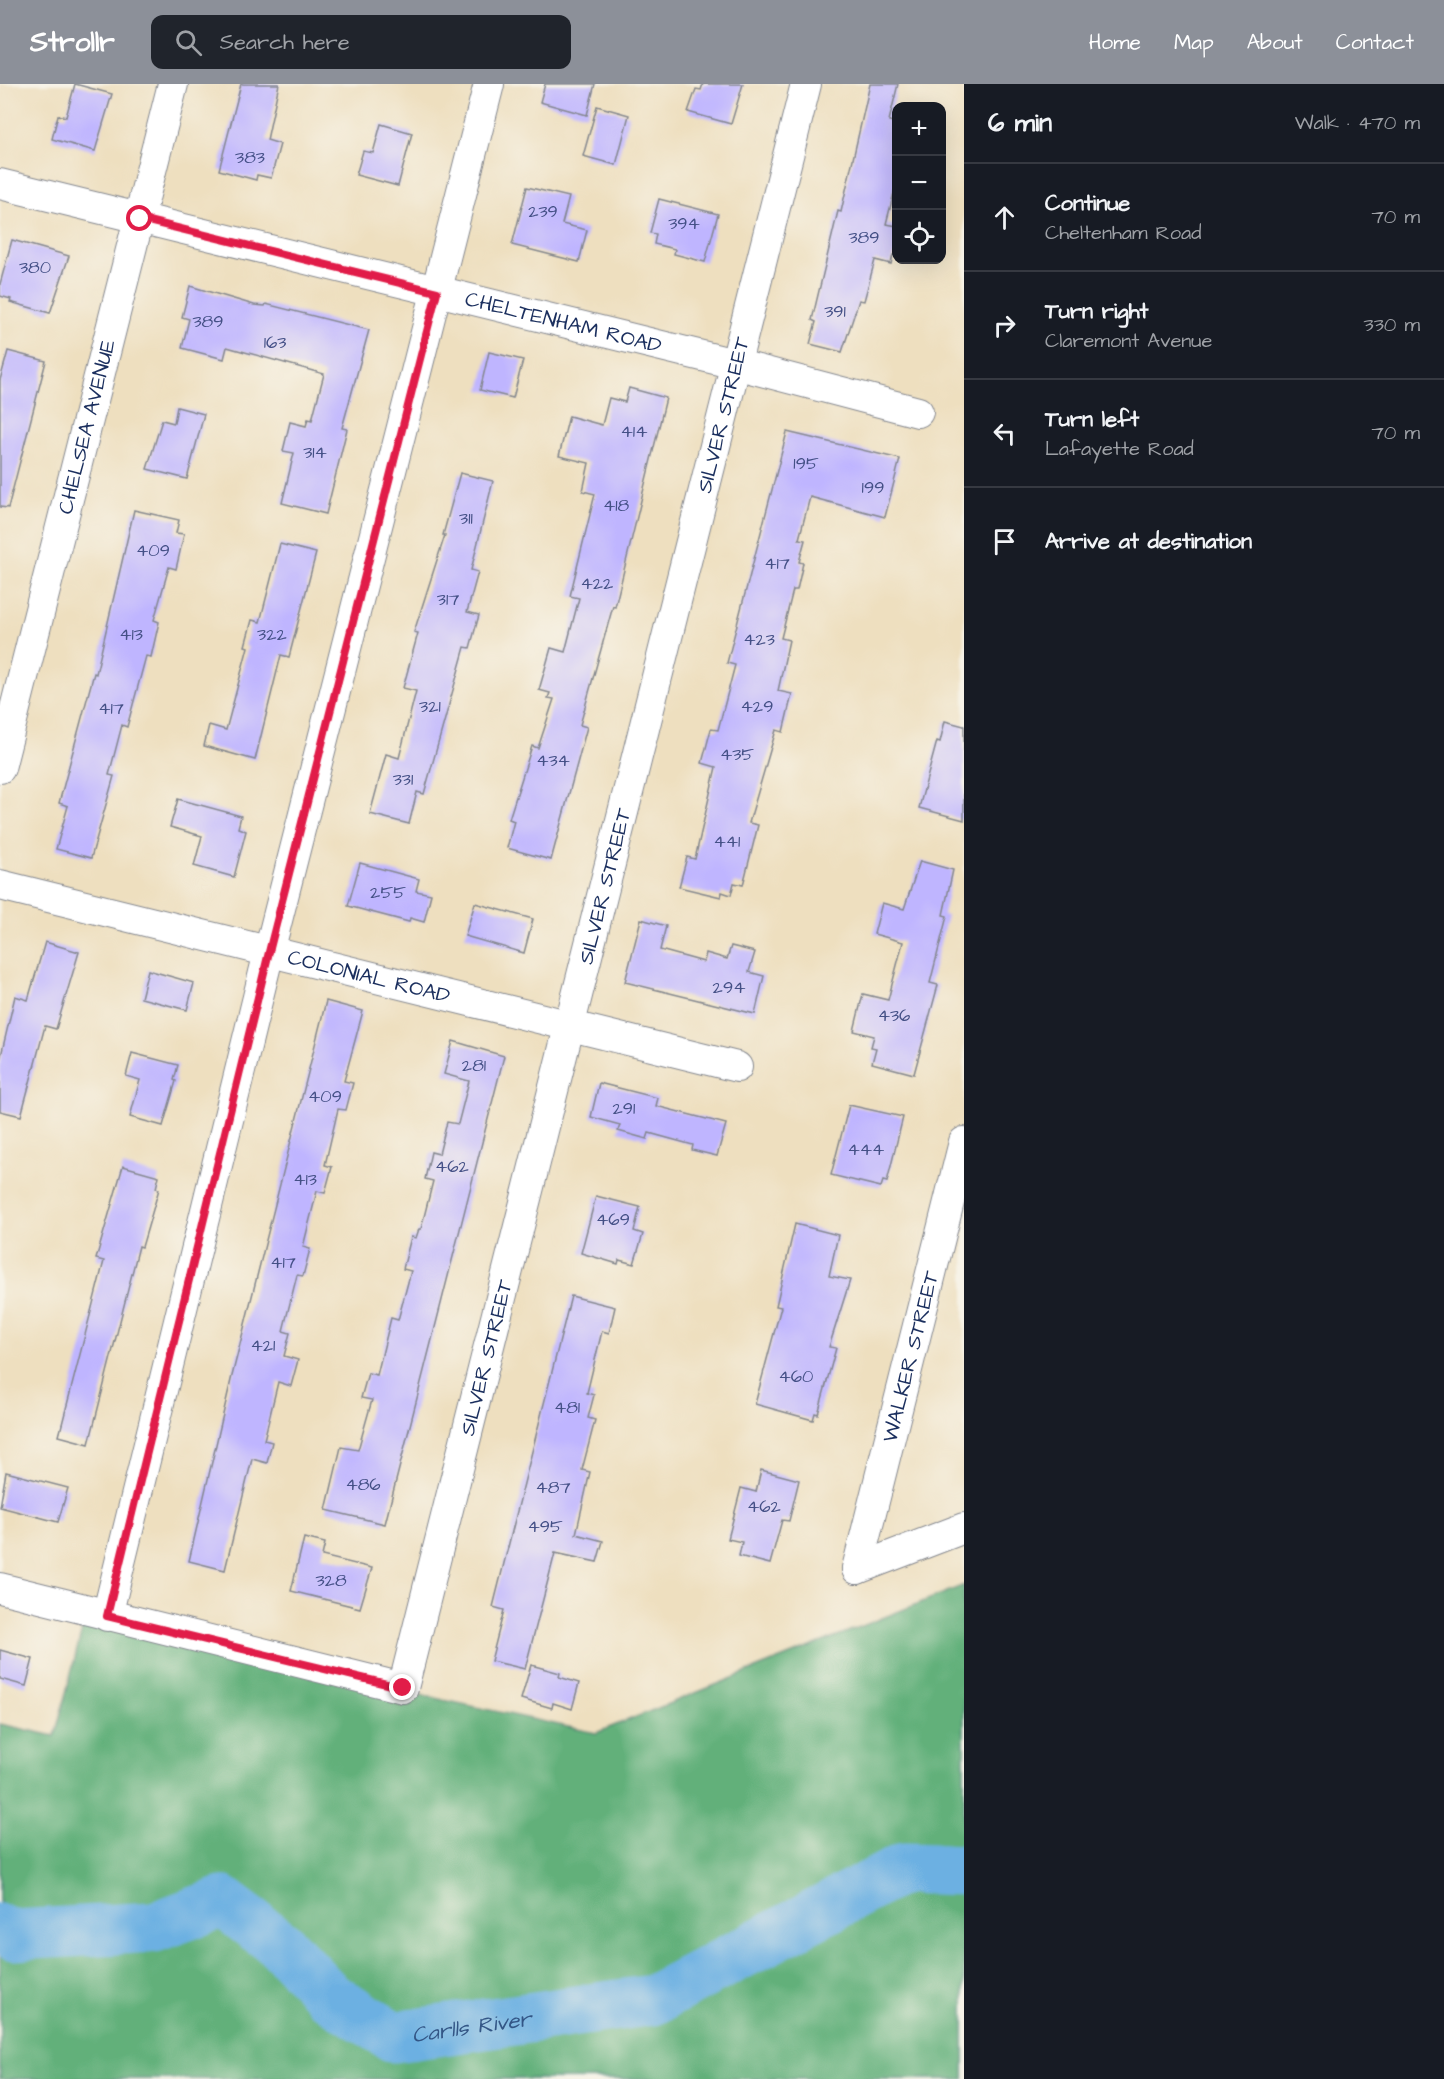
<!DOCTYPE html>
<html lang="en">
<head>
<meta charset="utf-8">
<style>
	body { margin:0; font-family:"Architects Daughter",sans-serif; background:#20242c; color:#f1f3f6 }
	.controls { position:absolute; right:18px; top:18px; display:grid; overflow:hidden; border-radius:12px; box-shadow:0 6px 24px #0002 }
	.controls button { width:54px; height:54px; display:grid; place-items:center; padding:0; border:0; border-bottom:2px solid #363941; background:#171b24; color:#f1f3f6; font:30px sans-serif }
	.stop { position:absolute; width:18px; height:18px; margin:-14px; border:4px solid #e11d48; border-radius:50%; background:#fff }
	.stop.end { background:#e11d48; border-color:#fff; box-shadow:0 2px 6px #0008 }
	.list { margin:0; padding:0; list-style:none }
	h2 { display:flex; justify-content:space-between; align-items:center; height:78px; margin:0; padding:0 24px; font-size:26px }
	h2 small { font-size:20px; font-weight:400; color:#9ea1a6 }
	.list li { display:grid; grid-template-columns:39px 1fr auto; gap:18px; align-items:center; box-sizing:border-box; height:108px; padding:0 24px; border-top:2px solid #363941 }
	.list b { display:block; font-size:22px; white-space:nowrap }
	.list p { margin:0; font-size:20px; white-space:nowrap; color:#9ea1a6 }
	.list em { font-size:20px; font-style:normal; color:#9ea1a6 }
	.icon { flex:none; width:33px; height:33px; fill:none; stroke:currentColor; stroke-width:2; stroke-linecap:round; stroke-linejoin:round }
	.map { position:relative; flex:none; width:964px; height:1995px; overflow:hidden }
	header { display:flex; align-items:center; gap:36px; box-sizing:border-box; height:84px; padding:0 30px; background:#8c9099; color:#fff }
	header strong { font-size:28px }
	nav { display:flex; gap:33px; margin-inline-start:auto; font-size:21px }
	.search { width:420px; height:54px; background:#20242c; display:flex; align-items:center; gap:15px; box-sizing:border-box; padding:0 21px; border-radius:12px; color:#9ea1a6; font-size:22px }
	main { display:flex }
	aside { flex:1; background:#171b24 }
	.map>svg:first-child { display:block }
	.forest { fill:#62b07a; stroke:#3e706c; stroke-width:1.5 }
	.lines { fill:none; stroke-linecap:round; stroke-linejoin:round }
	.river { stroke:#6cb0e2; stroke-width:51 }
	.building { fill:#bfb5ff }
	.street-casing { stroke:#84878e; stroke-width:32 }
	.street { stroke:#fff; stroke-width:30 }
	.route { stroke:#e11d48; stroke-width:8 }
	.labels { text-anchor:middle; stroke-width:6; stroke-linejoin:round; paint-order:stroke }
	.number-label { font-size:18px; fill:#445086 }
	.street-label { font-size:21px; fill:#1b2f5e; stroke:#f7f3e8 }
	.water-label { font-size:22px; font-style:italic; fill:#335686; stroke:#f7f3e8 }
</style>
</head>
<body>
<header>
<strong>Strollr</strong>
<div class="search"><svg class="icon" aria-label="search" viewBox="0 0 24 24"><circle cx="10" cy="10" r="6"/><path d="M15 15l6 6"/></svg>Search here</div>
<nav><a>Home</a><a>Map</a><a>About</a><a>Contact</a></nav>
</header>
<main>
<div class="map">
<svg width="964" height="1995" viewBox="0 0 964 1995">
	<rect width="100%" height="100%" fill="#f7f3e8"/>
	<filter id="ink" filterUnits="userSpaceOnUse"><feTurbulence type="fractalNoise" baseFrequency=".0167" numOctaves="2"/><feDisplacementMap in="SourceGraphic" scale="12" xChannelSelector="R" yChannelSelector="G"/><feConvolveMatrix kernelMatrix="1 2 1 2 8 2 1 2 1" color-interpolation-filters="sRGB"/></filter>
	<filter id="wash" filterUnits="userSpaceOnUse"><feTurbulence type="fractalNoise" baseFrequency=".008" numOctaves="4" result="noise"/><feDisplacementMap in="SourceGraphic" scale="24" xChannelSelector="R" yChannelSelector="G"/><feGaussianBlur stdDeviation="1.35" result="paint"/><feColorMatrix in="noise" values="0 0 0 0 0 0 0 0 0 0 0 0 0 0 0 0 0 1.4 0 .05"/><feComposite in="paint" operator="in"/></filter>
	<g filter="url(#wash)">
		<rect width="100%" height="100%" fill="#eedfbf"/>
		<polygon class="forest" points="964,1501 964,1995 0,1995 0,1640 55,1652 84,1538 596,1649"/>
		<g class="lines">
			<path class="river" id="s1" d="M0 1845 14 1851 154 1843 223 1818 280 1860 328 1911 394 1953 653 1916 904 1784 964 1786"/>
		</g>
		<g id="blocks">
			<g class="building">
				<polygon points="75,0 112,10 95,67 52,55 58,31 66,33"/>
				<polygon points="241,0 279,0 267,56 280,60 271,94 257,91 256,96 219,86"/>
				<polygon points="545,0 595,0 587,31 540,18"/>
				<polygon points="703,0 743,0 731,40 688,28 696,5 701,6"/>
				<polygon points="870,0 898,0 889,37 897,39 897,97 886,140 897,142 897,172 893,171 891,180 875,176 864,217 859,216 842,268 810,260 816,238 812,236 838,127 841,128"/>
				<polygon points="597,22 629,31 616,81 583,72"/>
				<polygon points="381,40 412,49 398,102 356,91 363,67 373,69"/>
				<polygon points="527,103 569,113 562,140 587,146 579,178 512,161"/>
				<polygon points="659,115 718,130 705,178 674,170 675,165 654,160 656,150 650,149"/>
				<polygon points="12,156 69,172 50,229 10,218 11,215 0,212 0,200"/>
				<polygon points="190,202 254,221 265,222 266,220 369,246 342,344 347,345 326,430 282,419 294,369 283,367 290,338 306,342 308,335 312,336 324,290 227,263 224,275 182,264 189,235 182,233"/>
				<polygon points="8,267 46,277 8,424 0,423 0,296"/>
				<polygon points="489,268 523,276 513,314 480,306"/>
				<polygon points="629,304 666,314 615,523 613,522 580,641 587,643 551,776 507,764 514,737 509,735 532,662 538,664 554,615 548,614 550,609 539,606 551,564 565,568 579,514 570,512 595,410 583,407 589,379 559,372 569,332 602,341 609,314 625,318"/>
				<polygon points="177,323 204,330 187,395 147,385 162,336 174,339"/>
				<polygon points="787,348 900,375 885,433 810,413 799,455 805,456 799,478 803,479 797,506 793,506 781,554 789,556 778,607 792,610 783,648 776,646 749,739 758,741 743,801 734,799 731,811 722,808 721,813 679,803 687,773 695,775 716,683 702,679 711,645 718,646 735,581 727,579"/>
				<polygon points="460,389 493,397 471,486 478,488 467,528 479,531 470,564 465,563 424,710 417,708 409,740 370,730 386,670 399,674 416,607 403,604 418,549 414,548 445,451 443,451"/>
				<polygon points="134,426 179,436 176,449 184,450 176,485 169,483 154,536 159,538 151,573 146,572 127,643 122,641 109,691 114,692 91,774 56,765 68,722 59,719 94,589 96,590"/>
				<polygon points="280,460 316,469 289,573 281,571 255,676 204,662 209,641 226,646 248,563 245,562 252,536 260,538"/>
				<polygon points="945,637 964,642 964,736 919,724 937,657 940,658"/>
				<polygon points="178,715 241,732 238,744 246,747 234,793 194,782 202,752 170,743"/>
				<polygon points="920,777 953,786 943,831 947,832 930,899 938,901 914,990 872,979 876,964 871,963 874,952 854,947 863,910 888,916 903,858 874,850 882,819 904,825"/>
				<polygon points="360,779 419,795 416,807 431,810 424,838 410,834 409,838 348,822"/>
				<polygon points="475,819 533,835 524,869 465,852"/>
				<polygon points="641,835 666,842 660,866 704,878 706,869 727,875 731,862 755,868 749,888 764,892 755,930 625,898"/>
				<polygon points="45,858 79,868 56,945 45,942 21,1032 0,1027 0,976 15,912 28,916"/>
				<polygon points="148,886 194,899 187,926 141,914"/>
				<polygon points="326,917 363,927 344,997 353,999 346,1026 338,1025 325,1081 332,1083 325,1109 317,1107 303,1163 310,1165 303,1192 297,1191 283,1247 290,1249 284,1272 298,1276 291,1302 278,1298 264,1356 272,1358 267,1379 252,1375 225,1486 189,1477 231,1296"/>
				<polygon points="453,957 504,972 385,1440 326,1426 341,1363 358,1366 372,1316 361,1314 368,1289 377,1291 391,1234 398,1236 411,1187 403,1185 411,1153 416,1154 419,1145 421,1145 433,1097 425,1095 431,1068 439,1070 447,1038 458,1040 469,997 444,990"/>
				<polygon points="132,969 178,981 174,996 176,997 163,1042 130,1033 140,996 126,992"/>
				<polygon points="599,999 658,1014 656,1022 726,1040 717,1072 692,1066 693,1061 649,1049 647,1055 618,1047 620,1041 591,1033"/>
				<polygon points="849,1021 903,1033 887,1098 883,1097 881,1103 831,1091"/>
				<polygon points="123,1082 159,1092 156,1104 159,1105 142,1163 139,1162 89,1360 59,1352 104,1177 96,1175"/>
				<polygon points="596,1112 640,1123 634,1147 643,1150 634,1180 619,1176 618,1180 581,1169"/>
				<polygon points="795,1140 838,1151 829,1192 850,1196 829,1263 836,1264 818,1330 815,1329 813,1336 755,1320 781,1223 776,1222"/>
				<polygon points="571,1212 615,1223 609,1249 602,1247 587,1309 594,1311 588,1334 595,1336 582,1386 590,1388 576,1450 603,1457 597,1478 555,1469 525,1585 491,1577 504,1526 493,1523"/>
				<polygon points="761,1386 799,1396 789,1437 782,1436 770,1480 739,1472 742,1458 728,1455 741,1404 756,1408"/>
				<polygon points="6,1388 68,1404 58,1438 0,1423"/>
				<polygon points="304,1454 325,1459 322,1472 372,1484 360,1524 291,1507"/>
				<polygon points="0,1566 33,1575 26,1602 0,1595"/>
				<polygon points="531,1581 560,1589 559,1593 579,1599 572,1625 553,1619 552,1624 521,1615"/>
			</g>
		</g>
	</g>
	<g filter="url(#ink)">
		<use href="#blocks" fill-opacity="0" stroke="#84878e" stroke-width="1.5"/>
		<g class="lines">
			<g class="street-casing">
				<g id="street">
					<path id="s2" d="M0 100 735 280 918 328"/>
					<path id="s3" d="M0 684 173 0"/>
					<path id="s4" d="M0 801 737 983"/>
					<path id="s5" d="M857 1485 964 1058"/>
					<polyline points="857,1485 964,1444"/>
					<path id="s6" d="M0 1504 403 1604 806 0"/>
					<polyline points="107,1532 269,868 489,0"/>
				</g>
			</g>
			<use href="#street" class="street"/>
		</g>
	</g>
	<g class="lines" filter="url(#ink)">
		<polyline class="route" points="140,135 437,208 269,868 107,1532 403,1604"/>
	</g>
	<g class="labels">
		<g class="number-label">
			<text x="250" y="79">383</text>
			<text x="543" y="133">239</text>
			<text x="684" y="145">394</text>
			<text x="864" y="159">389</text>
			<text x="35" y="189">380</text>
			<text x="835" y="233">391</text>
			<text x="208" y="243">389</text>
			<text x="275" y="264">163</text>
			<text x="634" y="353">414</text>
			<text x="315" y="374">314</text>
			<text x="806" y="385">195</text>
			<text x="873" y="409">199</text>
			<text x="616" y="427">418</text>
			<text x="466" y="440">311</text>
			<text x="153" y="472">409</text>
			<text x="777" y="485">417</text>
			<text x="597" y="505">422</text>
			<text x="448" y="521">317</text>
			<text x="131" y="556">413</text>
			<text x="272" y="556">322</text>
			<text x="759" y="561">423</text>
			<text x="430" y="628">321</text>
			<text x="757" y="628">429</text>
			<text x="111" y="630">417</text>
			<text x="737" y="676">435</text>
			<text x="553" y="682">434</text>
			<text x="403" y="701">331</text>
			<text x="727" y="763">441</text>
			<text x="388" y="814">255</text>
			<text x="729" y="909">294</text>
			<text x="894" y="937">436</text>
			<text x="474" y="987">281</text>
			<text x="325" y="1018">409</text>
			<text x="624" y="1030">291</text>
			<text x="866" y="1071">444</text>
			<text x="452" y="1088">462</text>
			<text x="305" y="1101">413</text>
			<text x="613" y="1141">469</text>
			<text x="283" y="1184">417</text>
			<text x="263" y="1267">421</text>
			<text x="796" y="1298">460</text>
			<text x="567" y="1329">481</text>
			<text x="363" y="1406">486</text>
			<text x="553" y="1409">487</text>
			<text x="764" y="1428">462</text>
			<text x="545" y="1448">495</text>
			<text x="331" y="1502">328</text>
		</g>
		<g class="street-label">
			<text dy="7" stroke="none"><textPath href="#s2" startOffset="580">CHELTENHAM ROAD</textPath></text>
			<text dy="7" stroke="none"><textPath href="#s6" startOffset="1728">SILVER STREET</textPath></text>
			<text dy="7" stroke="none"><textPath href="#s3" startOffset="352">CHELSEA AVENUE</textPath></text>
			<text dy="7" stroke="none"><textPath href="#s6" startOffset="1242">SILVER STREET</textPath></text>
			<text dy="7" stroke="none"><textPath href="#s4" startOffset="380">COLONIAL ROAD</textPath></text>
			<text dy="7" stroke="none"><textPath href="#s5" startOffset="219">WALKER STREET</textPath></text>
			<text dy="7" stroke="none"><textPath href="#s6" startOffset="756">SILVER STREET</textPath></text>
		</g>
		<g class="water-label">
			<text dy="8" stroke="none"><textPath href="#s1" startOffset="526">Carlls River</textPath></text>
		</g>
	</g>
</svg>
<div class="controls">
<button>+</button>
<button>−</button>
<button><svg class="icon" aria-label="locate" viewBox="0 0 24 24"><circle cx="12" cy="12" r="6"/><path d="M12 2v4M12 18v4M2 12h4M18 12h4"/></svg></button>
</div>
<div class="stop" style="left:140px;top:135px"></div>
<div class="stop end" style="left:403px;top:1604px"></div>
</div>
<aside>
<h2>6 min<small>Walk · 470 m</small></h2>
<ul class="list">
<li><svg class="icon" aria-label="ahead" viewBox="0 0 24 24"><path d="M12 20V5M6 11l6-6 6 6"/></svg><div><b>Continue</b><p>Cheltenham Road</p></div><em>70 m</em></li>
<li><svg class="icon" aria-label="right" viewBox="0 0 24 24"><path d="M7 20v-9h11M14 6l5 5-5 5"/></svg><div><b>Turn right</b><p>Claremont Avenue</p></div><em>330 m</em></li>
<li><svg class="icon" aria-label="left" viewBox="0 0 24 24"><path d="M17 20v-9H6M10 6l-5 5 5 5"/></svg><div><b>Turn left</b><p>Lafayette Road</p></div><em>70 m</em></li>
<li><svg class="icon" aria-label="arrive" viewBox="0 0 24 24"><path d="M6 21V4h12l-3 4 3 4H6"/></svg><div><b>Arrive at destination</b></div></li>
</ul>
</aside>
</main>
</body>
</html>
